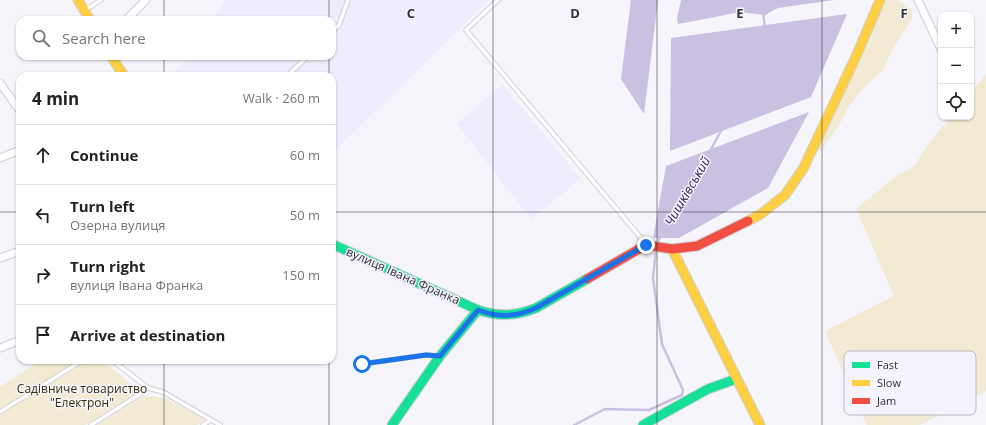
<!DOCTYPE html>
<html lang="en">
<head>
<meta charset="utf-8">
<style>
	body { margin:0; font-family:"Open Sans",sans-serif; background:#f2f2f2; color:#222 }
	.controls { position:absolute; right:12px; top:12px; display:grid; overflow:hidden; border-radius:8px; box-shadow:0 1px 3px #0004 }
	.controls button { width:36px; height:36px; display:grid; place-items:center; padding:0; border:0; border-bottom:1px solid #e0e0e0; background:#fff; color:#222; font:20px sans-serif }
	.stop { position:absolute; width:12px; height:12px; margin:-9px; border:3px solid #1a73e8; border-radius:50%; background:#fff }
	.stop.end { background:#1a73e8; border-color:#fff; box-shadow:0 1px 4px #0008 }
	.list { margin:0; padding:0; list-style:none }
	h2 { display:flex; justify-content:space-between; align-items:center; height:52px; margin:0; padding:0 16px; font-size:17px }
	h2 small { font-size:13px; font-weight:400; color:#767676 }
	.list li { display:grid; grid-template-columns:26px 1fr auto; gap:12px; align-items:center; box-sizing:border-box; height:60px; padding:0 16px; border-top:1px solid #e0e0e0 }
	.list b { display:block; font-size:15px; white-space:nowrap }
	.list p { margin:0; font-size:13px; white-space:nowrap; color:#767676 }
	.list em { font-size:13px; font-style:normal; color:#767676 }
	.icon { flex:none; width:22px; height:22px; fill:none; stroke:currentColor; stroke-width:2; stroke-linecap:round; stroke-linejoin:round }
	.map { position:relative; flex:none; width:986px; height:425px; overflow:hidden }
	.search { position:absolute; background:#fff; box-shadow:0 1px 3px #0004; left:16px; top:16px; width:320px; height:44px; display:flex; align-items:center; gap:10px; box-sizing:border-box; padding:0 14px; border-radius:12px; color:#767676; font-size:15px }
	.panel { position:absolute; background:#fff; box-shadow:0 1px 3px #0004; left:16px; top:72px; width:320px; height:292px; border-radius:12px }
	.map>svg:first-child { display:block }
	.built { fill:#f0ecfd }
	.green { fill:#f2ead2 }
	.water { fill:#c9c0e2 }
	.lines { fill:none; stroke-linecap:round; stroke-linejoin:round }
	.stream { stroke:#c9c0e2; stroke-width:2.5 }
	.lane-casing { stroke:#d1cfd5; stroke-width:5.5 }
	.street-casing { stroke:#d1cfd5; stroke-width:9 }
	.fast-casing { stroke:#d1cfd5; stroke-width:11 }
	.slow-casing { stroke:#d1cfd5; stroke-width:11 }
	.jam-casing { stroke:#d1cfd5; stroke-width:11 }
	.lane { stroke:#fefefe; stroke-width:3.5 }
	.street { stroke:#fefefe; stroke-width:7 }
	.fast { stroke:#16e098; stroke-width:9 }
	.slow { stroke:#ffcf43; stroke-width:9 }
	.jam { stroke:#f24e42; stroke-width:9 }
	.route { stroke:#1a73e8; stroke-width:5 }
	.grid { fill:none; stroke:#333138; stroke-width:1; stroke-opacity:0.55 }
	.labels { text-anchor:middle; stroke-width:3; stroke-linejoin:round; paint-order:stroke }
	.street-label { font-size:12px; fill:#333138; stroke:#f5f3fd }
	.park-label { font-size:12px; fill:#392f06; stroke:#f5f3fd }
	.water-label { font-size:13px; font-style:italic; fill:#37225a; stroke:#f5f3fd }
	.key { fill:#f5f3fd; stroke:#bbb9c2; stroke-width:1 }
	.key-label { font-size:11px; fill:#333138 }
	.grid-label { font-size:13px; text-anchor:middle; font-weight:bold; fill:#333138; stroke:#f5f3fd; stroke-width:3; stroke-linejoin:round; paint-order:stroke }
</style>
</head>
<body>
<div class="map">
<svg width="986" height="425" viewBox="0 0 986 425">
	<rect width="100%" height="100%" fill="#f6f5fb"/>
	<g class="built">
		<polygon points="225,0 489,0 332,154 332,76 173,76 187,56 332,56 332,20 211,20"/>
		<polygon points="502,84 581,179 531,219 457,124"/>
	</g>
	<g class="green">
		<path d="M886 0C900 0 902 1 912 10V19L892 50 883 70 865 86 848 108 839 125 822 150H818L819 143 847 84 871 40 878 16Z"/>
		<polygon points="986,74 986,391 920,425 867,425 825,331 894,296 856,209 891,180 914,166 932,139 951,117 971,117 971,93"/>
		<polygon points="42,360 80,360 0,409 0,387"/>
		<polygon points="89,360 101,360 140,391 85,425 0,425 0,415"/>
		<polygon points="152,396 164,398 205,419 197,425 97,425 142,397"/>
	</g>
	<g class="water">
		<polygon points="631,0 658,0 644,114 621,79"/>
		<polygon points="681,0 834,0 778,8 765,15 741,12 678,24 677,18"/>
		<polygon points="847,14 811,97 670,151 671,38"/>
		<polygon points="809,112 768,188 679,238 653,238 666,166"/>
	</g>
	<g class="lines">
		<g class="stream">
			<polyline points="763,11 765,28"/>
			<polyline points="710,151 722,129"/>
			<polyline points="657,245 661,235"/>
			<polyline points="574,425 605,409 649,410 682,395 683,390 662,344 653,278 656,250"/>
		</g>
		<g class="lane-casing">
			<g id="lane">
				<polyline points="498,0 466,30 646,244"/>
				<polyline points="85,10 101,0"/>
				<polyline points="332,32 339,25 348,0"/>
				<polyline points="287,76 308,56"/>
				<polyline points="112,360 148,388 163,392 220,425"/>
				<polyline points="362,364 426,355 439,356"/>
				<polyline points="0,412 83,360"/>
				<polyline points="91,425 142,393 148,388"/>
				<polyline points="203,425 211,420"/>
			</g>
		</g>
		<g class="street-casing">
			<g id="street">
				<polyline points="918,0 941,49"/>
				<polyline points="126,20 146,0"/>
				<polyline points="0,83 20,111"/>
				<polyline points="0,158 20,150"/>
				<polyline points="0,258 20,251"/>
				<polyline points="0,348 20,340"/>
			</g>
		</g>
		<g class="fast-casing">
			<g id="fast">
				<path d="M332 244 478 310C499 317 516 316 536 308L587 279"/>
				<polyline points="392,425 440,356 478,310"/>
				<polyline points="643,425 708,389 736,379"/>
			</g>
		</g>
		<g class="slow-casing">
			<g id="slow">
				<polyline points="78,0 90,20"/>
				<polyline points="111,56 124,76"/>
				<polyline points="748,221 761,214 785,195 803,169 859,50 880,0"/>
				<polyline points="672,249 760,425"/>
			</g>
		</g>
		<g class="jam-casing">
			<polyline id="jam" points="587,279 646,245 672,249 697,246 748,221"/>
		</g>
		<use href="#lane" class="lane"/>
		<use href="#street" class="street"/>
		<use href="#fast" class="fast"/>
		<use href="#slow" class="slow"/>
		<use href="#jam" class="jam"/>
	</g>
	<g class="lines">
		<path class="route" d="M362 364 426 355 440 356 478 310C500 318 515 317 536 308L646 245"/>
	</g>
	<path class="grid" d="M164 0V20M329 0V20M493 0V425M657 0V425M822 0V425M164 56V76M329 56V76M0 212H20M332 212H986M164 360V425M329 360V425"/>
	<g class="labels">
		<g class="street-label">
			<text transform="translate(403 276) rotate(24)" y="4">вулиця Івана Франка</text>
		</g>
		<g class="park-label">
			<text x="82" y="393">Садівниче товариство<tspan x="82" dy="14">"Електрон"</tspan></text>
		</g>
		<g class="water-label">
			<text transform="translate(687 191) rotate(-60)" y="5">Чишківський</text>
		</g>
	</g>
	<rect x="844" y="351" width="132" height="64" rx="6" class="key"/>
	<rect x="852" y="362" width="18" height="6" fill="#16e098"/>
	<rect x="852" y="380" width="18" height="6" fill="#ffcf43"/>
	<rect x="852" y="398" width="18" height="6" fill="#f24e42"/>
	<g class="key-label">
		<text x="877" y="369">Fast</text>
		<text x="877" y="387">Slow</text>
		<text x="877" y="405">Jam</text>
	</g>
	<g class="grid-label">
		<text x="411" y="18">C</text>
		<text x="575" y="18">D</text>
		<text x="740" y="18">E</text>
		<text x="904" y="18">F</text>
	</g>
</svg>
<div class="controls">
<button>+</button>
<button>−</button>
<button><svg class="icon" aria-label="locate" viewBox="0 0 24 24"><circle cx="12" cy="12" r="6"/><path d="M12 2v4M12 18v4M2 12h4M18 12h4"/></svg></button>
</div>
<div class="stop" style="left:362px;top:364px"></div>
<div class="stop end" style="left:646px;top:245px"></div>
<div class="search"><svg class="icon" aria-label="search" viewBox="0 0 24 24"><circle cx="10" cy="10" r="6"/><path d="M15 15l6 6"/></svg>Search here</div>
<section class="panel">
<h2>4 min<small>Walk · 260 m</small></h2>
<ul class="list">
<li><svg class="icon" aria-label="ahead" viewBox="0 0 24 24"><path d="M12 20V5M6 11l6-6 6 6"/></svg><div><b>Continue</b></div><em>60 m</em></li>
<li><svg class="icon" aria-label="left" viewBox="0 0 24 24"><path d="M17 20v-9H6M10 6l-5 5 5 5"/></svg><div><b>Turn left</b><p>Озерна вулиця</p></div><em>50 m</em></li>
<li><svg class="icon" aria-label="right" viewBox="0 0 24 24"><path d="M7 20v-9h11M14 6l5 5-5 5"/></svg><div><b>Turn right</b><p>вулиця Івана Франка</p></div><em>150 m</em></li>
<li><svg class="icon" aria-label="arrive" viewBox="0 0 24 24"><path d="M6 21V4h12l-3 4 3 4H6"/></svg><div><b>Arrive at destination</b></div></li>
</ul>
</section>
</div>
</body>
</html>
